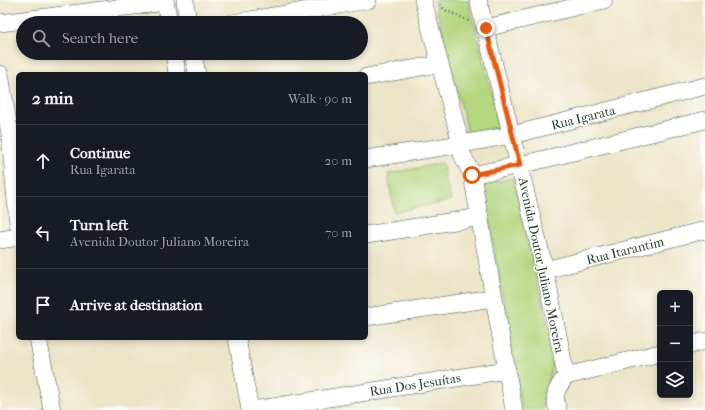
<!DOCTYPE html>
<html lang="en">
<head>
<meta charset="utf-8">
<style>
	body { margin:0; font-family:"IM FELL French Canon",serif; background:#242831; color:#f1f3f6 }
	.controls { position:absolute; right:12px; bottom:12px; display:grid; overflow:hidden; border-radius:6px; box-shadow:0 2px 6px #0003 }
	.controls button { width:36px; height:36px; display:grid; place-items:center; padding:0; border:0; border-bottom:1px solid #363941; background:#171b24; color:#f1f3f6; font:20px sans-serif }
	.stop { position:absolute; width:12px; height:12px; margin:-9px; border:3px solid #ea580c; border-radius:50%; background:#fff }
	.stop.end { background:#ea580c; border-color:#fff; box-shadow:0 1px 4px #0008 }
	.list { margin:0; padding:0; list-style:none }
	h2 { display:flex; justify-content:space-between; align-items:center; height:52px; margin:0; padding:0 16px; font-size:17px }
	h2 small { font-size:13px; font-weight:400; color:#9ea1a6 }
	.list li { display:grid; grid-template-columns:26px 1fr auto; gap:12px; align-items:center; box-sizing:border-box; height:72px; padding:0 16px; border-top:1px solid #363941 }
	.list b { display:block; font-size:15px; white-space:nowrap }
	.list p { margin:0; font-size:13px; white-space:nowrap; color:#9ea1a6 }
	.list em { font-size:13px; font-style:normal; color:#9ea1a6 }
	.icon { flex:none; width:22px; height:22px; fill:none; stroke:currentColor; stroke-width:2; stroke-linecap:round; stroke-linejoin:round }
	.map { position:relative; flex:none; width:705px; height:410px; overflow:hidden }
	.search { position:absolute; background:#171b24; box-shadow:0 2px 6px #0003; left:16px; top:16px; width:352px; height:44px; display:flex; align-items:center; gap:10px; box-sizing:border-box; padding:0 14px; border-radius:22px; color:#9ea1a6; font-size:15px }
	.panel { position:absolute; background:#171b24; box-shadow:0 2px 6px #0003; left:16px; top:72px; width:352px; height:268px; border-radius:6px }
	.map>svg:first-child { display:block }
	.green { fill:#b3d67f; stroke:#698a5a }
	.lines { fill:none; stroke-linecap:round; stroke-linejoin:round }
	.minor-casing { stroke:#3e564a; stroke-width:18 }
	.path { stroke:#3e564a; stroke-width:2.5; stroke-dasharray:1 3; stroke-linecap:butt }
	.minor { stroke:#fff; stroke-width:17 }
	.route { stroke:#ea580c; stroke-width:5 }
	.labels { text-anchor:middle; stroke-width:3; stroke-linejoin:round; paint-order:stroke }
	.street-label { font-size:13px; fill:#1f3d34; stroke:#fdfcf7 }
</style>
</head>
<body>
<div class="map">
<svg width="705" height="410" viewBox="0 0 705 410">
	<rect width="100%" height="100%" fill="#fdfcf7"/>
	<filter id="ink" filterUnits="userSpaceOnUse"><feTurbulence type="fractalNoise" baseFrequency=".025" numOctaves="2"/><feDisplacementMap in="SourceGraphic" scale="8" xChannelSelector="R" yChannelSelector="G"/><feConvolveMatrix kernelMatrix="1 2 1 2 8 2 1 2 1" color-interpolation-filters="sRGB"/></filter>
	<filter id="wash" filterUnits="userSpaceOnUse"><feTurbulence type="fractalNoise" baseFrequency=".012" numOctaves="4" result="noise"/><feDisplacementMap in="SourceGraphic" scale="16" xChannelSelector="R" yChannelSelector="G"/><feGaussianBlur stdDeviation="0.9" result="paint"/><feColorMatrix in="noise" values="0 0 0 0 0 0 0 0 0 0 0 0 0 0 0 0 0 1.4 0 .05"/><feComposite in="paint" operator="in"/></filter>
	<g filter="url(#wash)">
		<rect width="100%" height="100%" fill="#ece4c6"/>
		<g class="green">
			<polygon points="434,0 468,0 500,127 468,133"/>
			<polygon points="442,163 451,201 394,212 388,174"/>
			<polygon points="513,178 555,354 542,410 522,410 483,184"/>
		</g>
	</g>
	<g filter="url(#ink)">
		<g class="lines">
			<g class="minor-casing">
				<g id="minor">
					<polyline points="165,0 169,23"/>
					<polyline points="185,0 188,23"/>
					<polyline points="423,0 461,144 462,154 472,175 514,410"/>
					<path d="M478 0 545 270 566 376C557 388 552 395 558 410"/>
					<polyline points="0,23 165,2"/>
					<polyline points="232,23 368,0"/>
					<polyline points="486,28 604,0"/>
					<polyline points="174,53 177,74"/>
					<polyline points="193,53 197,74"/>
					<polyline points="0,74 10,135 18,224"/>
					<polyline points="366,77 439,64"/>
					<polyline points="366,159 461,144 512,135 705,86"/>
					<polyline points="472,175 520,165 705,120"/>
					<polyline points="366,235 480,217"/>
					<polyline points="0,240 18,237"/>
					<polyline points="545,270 705,230"/>
					<polyline points="366,317 493,298"/>
					<polyline points="38,338 52,410"/>
					<polyline points="237,338 250,410"/>
					<polyline points="690,345 705,341"/>
					<polyline points="566,376 660,353"/>
					<polyline points="253,410 507,370"/>
				</g>
			</g>
			<polyline class="path" points="440,5 445,10 469,21"/>
			<use href="#minor" class="minor"/>
		</g>
	</g>
	<g class="lines" filter="url(#ink)">
		<polyline class="route" points="472,175 520,165 486,28"/>
	</g>
	<g class="labels">
		<g class="street-label">
			<text transform="translate(583 117) rotate(-14)" y="5">Rua Igarata</text>
			<text transform="translate(625 250) rotate(-14)" y="5">Rua Itarantim</text>
			<text transform="translate(542 265) rotate(78)" y="5">Avenida Doutor Juliano Moreira</text>
			<text transform="translate(415 384) rotate(-9)" y="5">Rua Dos Jesuítas</text>
		</g>
	</g>
</svg>
<div class="controls">
<button>+</button>
<button>−</button>
<button><svg class="icon" aria-label="layers" viewBox="0 0 24 24"><path d="M12 4l9 5-9 5-9-5zM3 14l9 5 9-5"/></svg></button>
</div>
<div class="stop" style="left:472px;top:175px"></div>
<div class="stop end" style="left:486px;top:28px"></div>
<div class="search"><svg class="icon" aria-label="search" viewBox="0 0 24 24"><circle cx="10" cy="10" r="6"/><path d="M15 15l6 6"/></svg>Search here</div>
<section class="panel">
<h2>2 min<small>Walk · 90 m</small></h2>
<ul class="list">
<li><svg class="icon" aria-label="ahead" viewBox="0 0 24 24"><path d="M12 20V5M6 11l6-6 6 6"/></svg><div><b>Continue</b><p>Rua Igarata</p></div><em>20 m</em></li>
<li><svg class="icon" aria-label="left" viewBox="0 0 24 24"><path d="M17 20v-9H6M10 6l-5 5 5 5"/></svg><div><b>Turn left</b><p>Avenida Doutor Juliano Moreira</p></div><em>70 m</em></li>
<li><svg class="icon" aria-label="arrive" viewBox="0 0 24 24"><path d="M6 21V4h12l-3 4 3 4H6"/></svg><div><b>Arrive at destination</b></div></li>
</ul>
</section>
</div>
</body>
</html>
